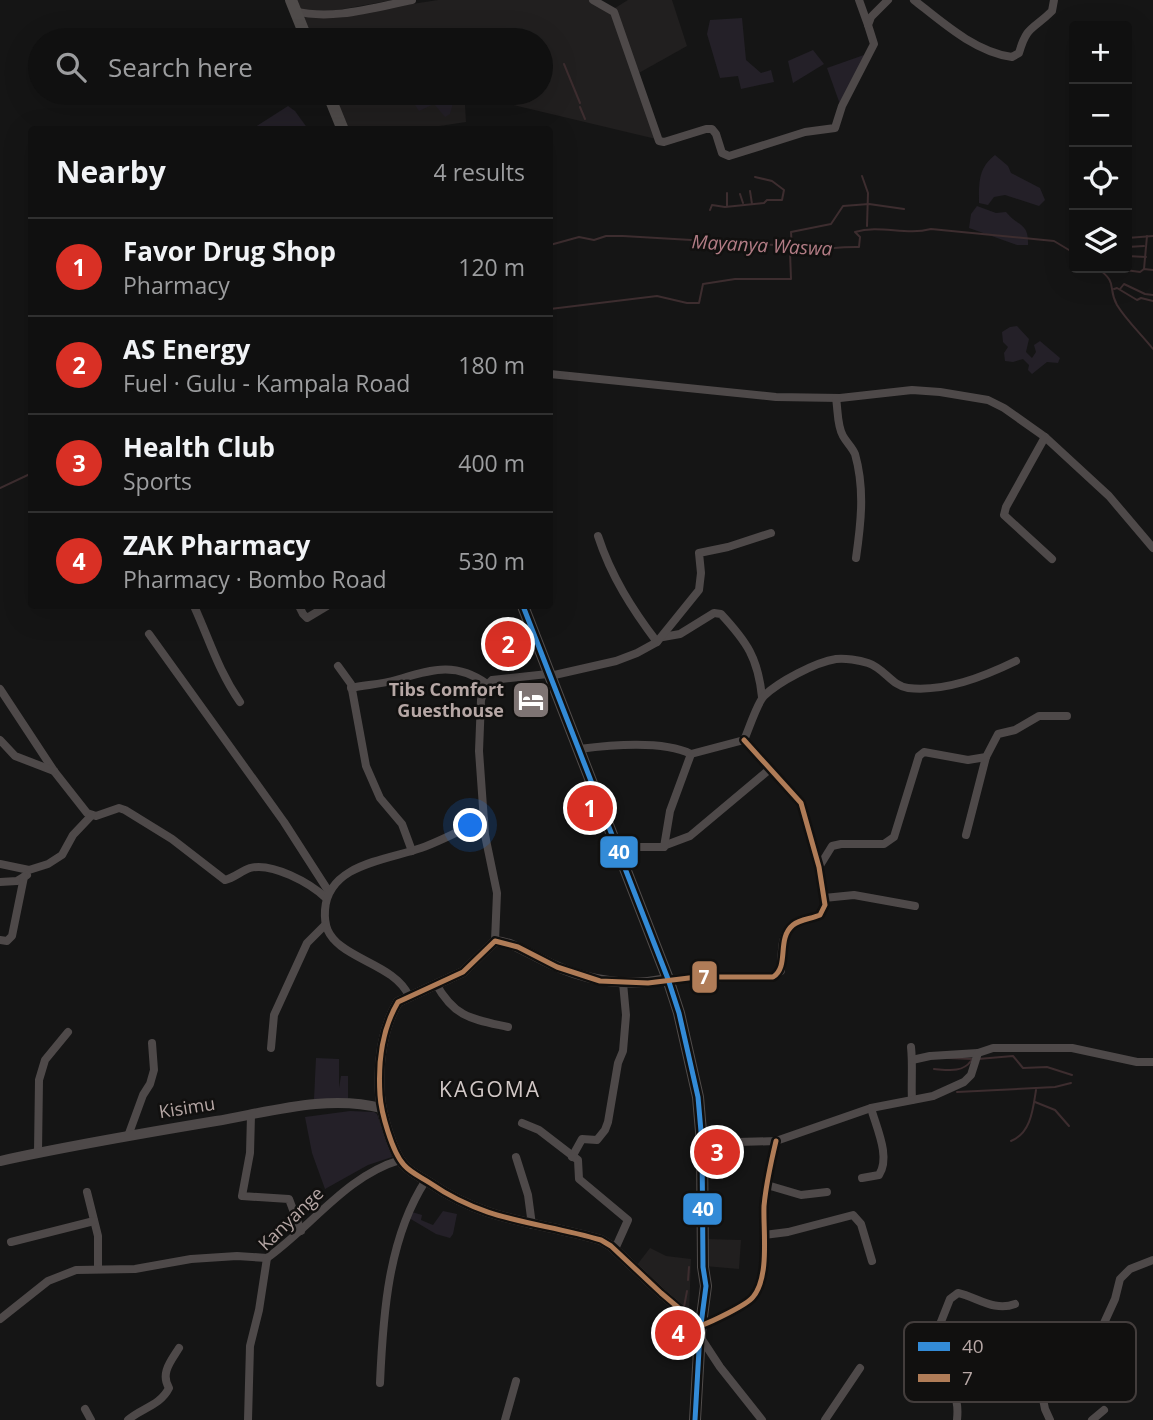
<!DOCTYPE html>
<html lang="en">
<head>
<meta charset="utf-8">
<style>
	body { margin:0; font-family:"Open Sans",sans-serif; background:#1e1e1e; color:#f1f3f6 }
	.controls { position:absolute; right:21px; top:21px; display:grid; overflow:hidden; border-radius:7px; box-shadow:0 7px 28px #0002 }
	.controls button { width:63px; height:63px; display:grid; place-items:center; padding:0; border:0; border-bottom:2px solid #303030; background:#101010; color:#f1f3f6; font:35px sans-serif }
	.you { position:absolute; left:471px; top:826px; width:24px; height:24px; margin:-18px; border:5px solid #fff; border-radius:50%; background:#1a73e8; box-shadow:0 0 0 10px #1a73e833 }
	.badge { display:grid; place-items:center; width:46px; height:46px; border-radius:50%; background:#d93025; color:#fff; font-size:23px; font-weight:700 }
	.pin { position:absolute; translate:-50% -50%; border:4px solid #fff; box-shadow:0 2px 7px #0006 }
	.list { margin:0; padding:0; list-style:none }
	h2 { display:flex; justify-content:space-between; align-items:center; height:91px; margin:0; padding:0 28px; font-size:30px }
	h2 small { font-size:23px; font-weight:400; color:#9c9d9f }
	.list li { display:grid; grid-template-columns:46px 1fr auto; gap:21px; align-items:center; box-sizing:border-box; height:98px; padding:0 28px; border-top:2px solid #303030 }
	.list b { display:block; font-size:26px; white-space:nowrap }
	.list p { margin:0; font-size:23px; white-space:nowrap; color:#9c9d9f }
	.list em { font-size:23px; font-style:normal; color:#9c9d9f }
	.icon { flex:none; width:38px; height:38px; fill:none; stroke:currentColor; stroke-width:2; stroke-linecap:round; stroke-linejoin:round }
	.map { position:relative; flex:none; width:1153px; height:1420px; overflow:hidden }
	.search { position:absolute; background:#101010; box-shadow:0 7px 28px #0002; left:28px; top:28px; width:525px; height:77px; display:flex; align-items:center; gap:18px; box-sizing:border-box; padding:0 24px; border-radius:38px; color:#9c9d9f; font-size:26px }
	.panel { position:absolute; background:#101010; box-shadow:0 7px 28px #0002; left:28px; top:126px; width:525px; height:483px; border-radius:7px }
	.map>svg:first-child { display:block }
	.built { fill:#211f1f }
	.green { fill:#242028 }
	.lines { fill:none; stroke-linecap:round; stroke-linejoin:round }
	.stream { stroke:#3d2d2f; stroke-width:2 }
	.minor { stroke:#4e4949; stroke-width:8 }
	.tertiary { stroke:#4e4949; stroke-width:10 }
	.primary { stroke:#504c4b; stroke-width:12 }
	.bus-1-casing { stroke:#11100f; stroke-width:10 }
	.bus-2-casing { stroke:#11100f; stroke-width:10 }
	.bus-1 { stroke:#338bd7; stroke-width:5 }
	.bus-2 { stroke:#b07c57; stroke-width:5 }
	.labels { text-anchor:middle; stroke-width:5; stroke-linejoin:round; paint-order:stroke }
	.poi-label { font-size:18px; font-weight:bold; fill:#b6a7a5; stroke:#11100f; text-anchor:end }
	.street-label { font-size:18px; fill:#b6a7a5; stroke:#11100f }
	.water-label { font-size:19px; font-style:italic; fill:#b27c85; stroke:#11100f }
	.quarter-label { font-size:21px; letter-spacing:2px; fill:#d2c8c6; stroke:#11100f }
	.key { fill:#11100f; stroke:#433d3c; stroke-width:2 }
	.key-label { font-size:19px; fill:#b6a7a5 }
	.line-badge { stroke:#11100f; stroke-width:2.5 }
	.badge-label { font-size:19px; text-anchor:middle; font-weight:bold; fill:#fff }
</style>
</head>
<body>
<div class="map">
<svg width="1153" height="1420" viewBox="0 0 1153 1420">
	<rect width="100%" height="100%" fill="#151515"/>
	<g class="built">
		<polygon points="291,0 393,0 332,11 298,11"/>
		<polygon points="438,0 591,0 611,11 656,139 496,101 492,105 465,105 466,122 420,129 344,129 328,93 541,93 541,40 307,40 303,16 373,10"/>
		<polygon points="628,0 672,0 687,46 637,74 615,8"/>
		<polygon points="706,1239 741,1240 739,1269 704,1266"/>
		<polygon points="650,1248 666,1256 691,1259 689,1315 637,1265"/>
	</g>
	<g class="green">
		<polygon points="742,18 746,60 761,73 771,70 774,82 741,89 738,76 720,78 707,34 710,20"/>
		<polygon points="813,50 824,64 793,83 788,61"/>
		<polygon points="864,55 841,107 827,68"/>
		<polygon points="434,93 456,93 450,114 445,117 434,104 419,111 415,105 419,98"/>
		<polygon points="288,106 295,111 308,129 252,129"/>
		<path d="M995 155 1008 166 1011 173 1040 188 1045 200 1039 206 1005 195 994 197 988 205 979 203C979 183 978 168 995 155Z"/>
		<path d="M977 206 996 213 1006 212C1018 227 1029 222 1028 245H1017L969 228 971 214Z"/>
		<polygon points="1017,326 1029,339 1026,352 1032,358 1036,352 1034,345 1040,341 1060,358 1058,363 1047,362 1032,374 1028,370 1029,365 1023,359 1013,362 1005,361 1004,353 1008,347 1003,342 1002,332 1010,327"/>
		<polygon points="316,1058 339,1059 339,1088 341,1076 348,1076 348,1099 314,1099"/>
		<polygon points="350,1111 374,1112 377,1114 392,1157 368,1165 325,1189 312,1153 305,1117"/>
		<polygon points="443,1211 457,1214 453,1234 450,1238 436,1234 409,1218 412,1212 422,1215 421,1220 433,1225"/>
	</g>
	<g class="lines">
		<g class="stream">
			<polyline points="564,64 580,103"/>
			<polyline points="466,102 469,93"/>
			<polyline points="580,107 585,119"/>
			<polyline points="862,176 868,193 867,226"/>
			<polyline points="750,191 752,204"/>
			<polyline points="740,194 743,203"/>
			<polyline points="727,206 727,193"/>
			<polyline points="710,210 712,205 725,207 764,203 767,200 782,200 784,190 772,181 755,177"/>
			<polyline points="1127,238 1153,236"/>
			<path d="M550 245 579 237 594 240 606 236H623L776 245C804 255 830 246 859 247L860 237 855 232C880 224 905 236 931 229L1054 241 1074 253"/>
			<polyline points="1127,247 1144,246"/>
			<polyline points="792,250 791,232 831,224 843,206 869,204 904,209"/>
			<polyline points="1127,256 1146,257"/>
			<path d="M1097 268C1119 283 1107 287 1117 305 1126 320 1142 335 1153 349"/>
			<polyline points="1111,268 1140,272 1144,269 1153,270"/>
			<polyline points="1144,269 1147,236"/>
			<polyline points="1114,289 1117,288 1137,300 1141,298 1153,301"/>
			<polyline points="1120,289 1124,284 1145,294 1153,295"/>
			<polyline points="550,309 657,296 687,303 699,303 703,284 735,279 791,279 790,252"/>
			<polyline points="0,488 32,473"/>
			<polyline points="948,1058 973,1059"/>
			<polyline points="978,1059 1013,1056 1023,1068 1047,1067 1072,1075"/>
			<path d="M934 1069C948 1070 962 1073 971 1061"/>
			<polyline points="957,1092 1055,1087 1071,1083"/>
			<polyline points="1035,1102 1055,1110 1069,1126"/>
			<path d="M1011 1141C1031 1133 1033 1109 1036 1090"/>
			<polyline points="688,1280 689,1267"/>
			<polyline points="684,1307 687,1291"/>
		</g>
		<g class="minor">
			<polyline points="593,0 614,12 659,141 664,142 706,129 712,129 716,134 722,153 729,156 805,132 835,128 842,106 874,44 868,25 871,17 888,0"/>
			<polyline points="859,0 868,25"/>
			<path d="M914 0C942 22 975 52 1012 57L1019 53C1027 25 1033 30 1052 11L1054 0"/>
			<path d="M295 11C332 21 376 7 412 0"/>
			<polyline points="550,374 776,397 840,398 912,390 940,392 988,400 1004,408 1045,437 1109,496 1153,548"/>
			<path d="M836 398C838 410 837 426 843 436 847 443 852 447 855 454 865 489 861 523 856 558"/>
			<polyline points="1045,437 1006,507 1004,515 1052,559"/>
			<path d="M598 536C611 576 632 609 657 642"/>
			<path d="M194 606C210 641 218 670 240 702"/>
			<polyline points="299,606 303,614 307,618 327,606"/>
			<polyline points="149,634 284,822 329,892"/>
			<path d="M663 637 680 634 714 613 721 614C747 642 758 658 762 697"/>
			<polyline points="338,666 351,684 366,766 380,798 402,824 412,851"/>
			<polyline points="550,676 616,661 637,653 657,642 699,590 701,573 699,553 728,547 771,533"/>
			<path d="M351 688C366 685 382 684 396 680 431 670 455 661 487 684"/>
			<path d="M0 689 54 771 87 813 96 816 119 808 125 810 172 839 225 880C234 878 241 871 250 868 272 862 310 883 326 898"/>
			<polyline points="0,740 15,756 54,771"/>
			<path d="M744 740C749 729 757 703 764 696 778 682 816 662 836 659 845 658 859 660 868 663 884 668 892 686 908 688 945 692 983 677 1016 661"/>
			<path d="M579 749C610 745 663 740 691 754"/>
			<polyline points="966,835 986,757"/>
			<polyline points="666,845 690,836 770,769"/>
			<polyline points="616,847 664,847 670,811 691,754 744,740"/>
			<polyline points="0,864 29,870 48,864 62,855 73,835 91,816"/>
			<polyline points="819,867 832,846 841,844 884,844 894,837 919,756 924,752 968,760 986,757 998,734 1015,730 1039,716 1067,716"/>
			<polyline points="0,882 17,881 27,875"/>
			<polyline points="824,898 854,895 915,906"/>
			<polyline points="0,940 7,941 12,936 24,877"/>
			<polyline points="495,941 497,893 485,835 479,751 481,700 485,687 492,680 548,674"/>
			<path d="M668 979 773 977 781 971C782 955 779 931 797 922 804 919 813 918 820 915L825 905 819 867 801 803 744 740"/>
			<path d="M436 984C455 1018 472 1019 508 1027"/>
			<path d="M409 996C397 970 363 963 341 946 328 936 324 926 325 910 328 864 387 860 421 848 443 840 463 829 484 819"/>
			<path d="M911 1047C913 1065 911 1082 912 1100"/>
			<polyline points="271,1048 274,1015 307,943 325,925"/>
			<polyline points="912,1060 930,1056 978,1053"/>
			<polyline points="251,1115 250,1153 242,1196 289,1199 301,1231"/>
			<polyline points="522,1123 539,1130 578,1160 579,1179 628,1220 615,1249"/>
			<polyline points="128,1136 143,1095 150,1084 154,1070 152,1043"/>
			<polyline points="702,1143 776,1141 871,1108 933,1096 964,1082 971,1075 978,1053 993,1048 1072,1048 1137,1062 1153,1062"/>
			<polyline points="38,1152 39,1080 45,1060 68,1032"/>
			<polyline points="516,1157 528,1195 532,1225"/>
			<polyline points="572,1157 582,1139 597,1140 605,1130 608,1122 618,1063 623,1051 626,1015 623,983"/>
			<path d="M862 1178 879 1175C891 1157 876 1127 871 1108"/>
			<polyline points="767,1185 801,1195 827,1192"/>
			<polyline points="87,1192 98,1236 98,1269"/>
			<polyline points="764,1235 788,1232 853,1215 861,1224 872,1261"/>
			<polyline points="11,1242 94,1221"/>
			<polyline points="0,1319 48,1281 76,1270 135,1269 191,1259 237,1256 267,1258"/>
			<path d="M700 1326C711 1322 747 1305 753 1297 770 1277 763 1230 764 1206 766 1184 771 1162 776 1141"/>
			<polyline points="701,1338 720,1367 762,1420"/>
			<path d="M380 1383C383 1315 388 1238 426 1180"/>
			<polyline points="85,1409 91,1420"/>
			<path d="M128 1420C141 1408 160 1406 169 1388 160 1373 171 1361 179 1348"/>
			<path d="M248 1420 250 1346 259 1310 267 1258C312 1226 346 1176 400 1160"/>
			<polyline points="505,1420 516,1381"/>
			<polyline points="825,1420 860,1368"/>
			<path d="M957 1420C961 1381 939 1392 925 1370L927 1357 950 1299 958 1293C977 1297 994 1312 1015 1304"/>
			<polyline points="1050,1420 1045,1409 1043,1399 1047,1388 1073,1371 1094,1345 1115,1299 1120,1279 1130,1269 1153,1260"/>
			<polyline points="1092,1420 1104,1410"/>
		</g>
		<g class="tertiary">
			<path d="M668 979C623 988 581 980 541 959 526 952 512 942 495 941L463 972 398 1002C382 1029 378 1064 380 1095 381 1112 392 1152 404 1165 411 1173 421 1177 430 1183 488 1223 537 1221 601 1240L611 1246 661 1293 700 1326"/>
			<path d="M0 1161C72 1145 144 1133 216 1121 269 1112 328 1094 381 1108"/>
		</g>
		<g class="primary">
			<polyline points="291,0 307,40"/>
			<polyline points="328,93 343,130"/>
			<polyline points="523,606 668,979 679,1013 698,1097 702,1143 703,1267 706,1286 700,1332 695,1420"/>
		</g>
		<g class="bus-1-casing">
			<polyline id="bus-1" points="523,606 668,979 679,1013 698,1097 702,1143 703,1267 706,1286 700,1332 695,1420"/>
		</g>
		<g class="bus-2-casing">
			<path id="bus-2" d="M744 740 801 803 819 867 825 905 820 915C811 919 800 919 793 925 776 939 790 966 773 977H697L648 983 600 981 557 967 518 947 495 941 463 972 398 1002C382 1029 378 1064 380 1095 381 1112 392 1152 404 1165 411 1173 421 1177 430 1183 488 1223 537 1221 601 1240L611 1246 661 1293 700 1326C711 1322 747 1305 753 1297 770 1277 763 1230 764 1206 766 1184 771 1162 776 1141"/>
		</g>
		<use href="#bus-1" class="bus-1"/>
		<use href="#bus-2" class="bus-2"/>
	</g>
	<defs>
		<g id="hotel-square" transform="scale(2.0125)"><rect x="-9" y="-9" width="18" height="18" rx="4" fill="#7e7473" stroke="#11100f"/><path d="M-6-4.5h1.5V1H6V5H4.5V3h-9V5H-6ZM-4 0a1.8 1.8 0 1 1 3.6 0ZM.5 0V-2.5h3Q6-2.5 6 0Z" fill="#fff"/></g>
	</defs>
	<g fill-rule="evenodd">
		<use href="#hotel-square" x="531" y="700"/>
	</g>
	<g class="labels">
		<g class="poi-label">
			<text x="504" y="696">Tibs Comfort<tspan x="504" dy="21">Guesthouse</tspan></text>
		</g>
		<g class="street-label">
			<text transform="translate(187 1108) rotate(-9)" y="6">Kisimu</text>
			<text transform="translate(291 1219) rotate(-44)" y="6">Kanyange</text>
		</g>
		<g class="water-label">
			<text transform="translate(762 245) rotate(3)" y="7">Mayanya Waswa</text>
		</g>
		<g class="quarter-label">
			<text x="490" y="1097">KAGOMA</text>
		</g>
	</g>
	<rect x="904" y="1322" width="232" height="80" rx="10" class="key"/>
	<rect x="918" y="1342" width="32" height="9" fill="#338bd7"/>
	<rect x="918" y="1374" width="32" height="8" fill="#b07c57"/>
	<g class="key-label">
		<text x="962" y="1353">40</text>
		<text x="962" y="1385">7</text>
	</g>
	<g class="line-badge">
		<rect x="599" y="835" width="40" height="34" rx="7" fill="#338bd7"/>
		<rect x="691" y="960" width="27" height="34" rx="7" fill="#b07c57"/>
		<rect x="682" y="1192" width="41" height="34" rx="7" fill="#338bd7"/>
	</g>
	<g class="badge-label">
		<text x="619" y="859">40</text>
		<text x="704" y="984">7</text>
		<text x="703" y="1216">40</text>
	</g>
</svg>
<div class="controls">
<button>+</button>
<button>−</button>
<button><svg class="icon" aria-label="locate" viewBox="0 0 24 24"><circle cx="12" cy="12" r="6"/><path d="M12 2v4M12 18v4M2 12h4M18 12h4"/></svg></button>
<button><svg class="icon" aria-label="layers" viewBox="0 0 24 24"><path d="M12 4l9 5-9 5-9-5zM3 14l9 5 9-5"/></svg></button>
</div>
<div class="you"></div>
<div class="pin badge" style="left:590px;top:808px">1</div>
<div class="pin badge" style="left:508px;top:644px">2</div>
<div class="pin badge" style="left:717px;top:1152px">3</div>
<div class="pin badge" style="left:678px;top:1333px">4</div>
<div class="search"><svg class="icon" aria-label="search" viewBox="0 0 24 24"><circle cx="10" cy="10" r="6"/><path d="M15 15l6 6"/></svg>Search here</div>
<section class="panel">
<h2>Nearby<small>4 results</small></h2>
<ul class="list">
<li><span class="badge">1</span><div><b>Favor Drug Shop</b><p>Pharmacy</p></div><em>120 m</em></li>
<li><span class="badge">2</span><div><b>AS Energy</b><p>Fuel · Gulu - Kampala Road</p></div><em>180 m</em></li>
<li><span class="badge">3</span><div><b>Health Club</b><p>Sports</p></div><em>400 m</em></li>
<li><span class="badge">4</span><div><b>ZAK Pharmacy</b><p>Pharmacy · Bombo Road</p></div><em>530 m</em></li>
</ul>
</section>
</div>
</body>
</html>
